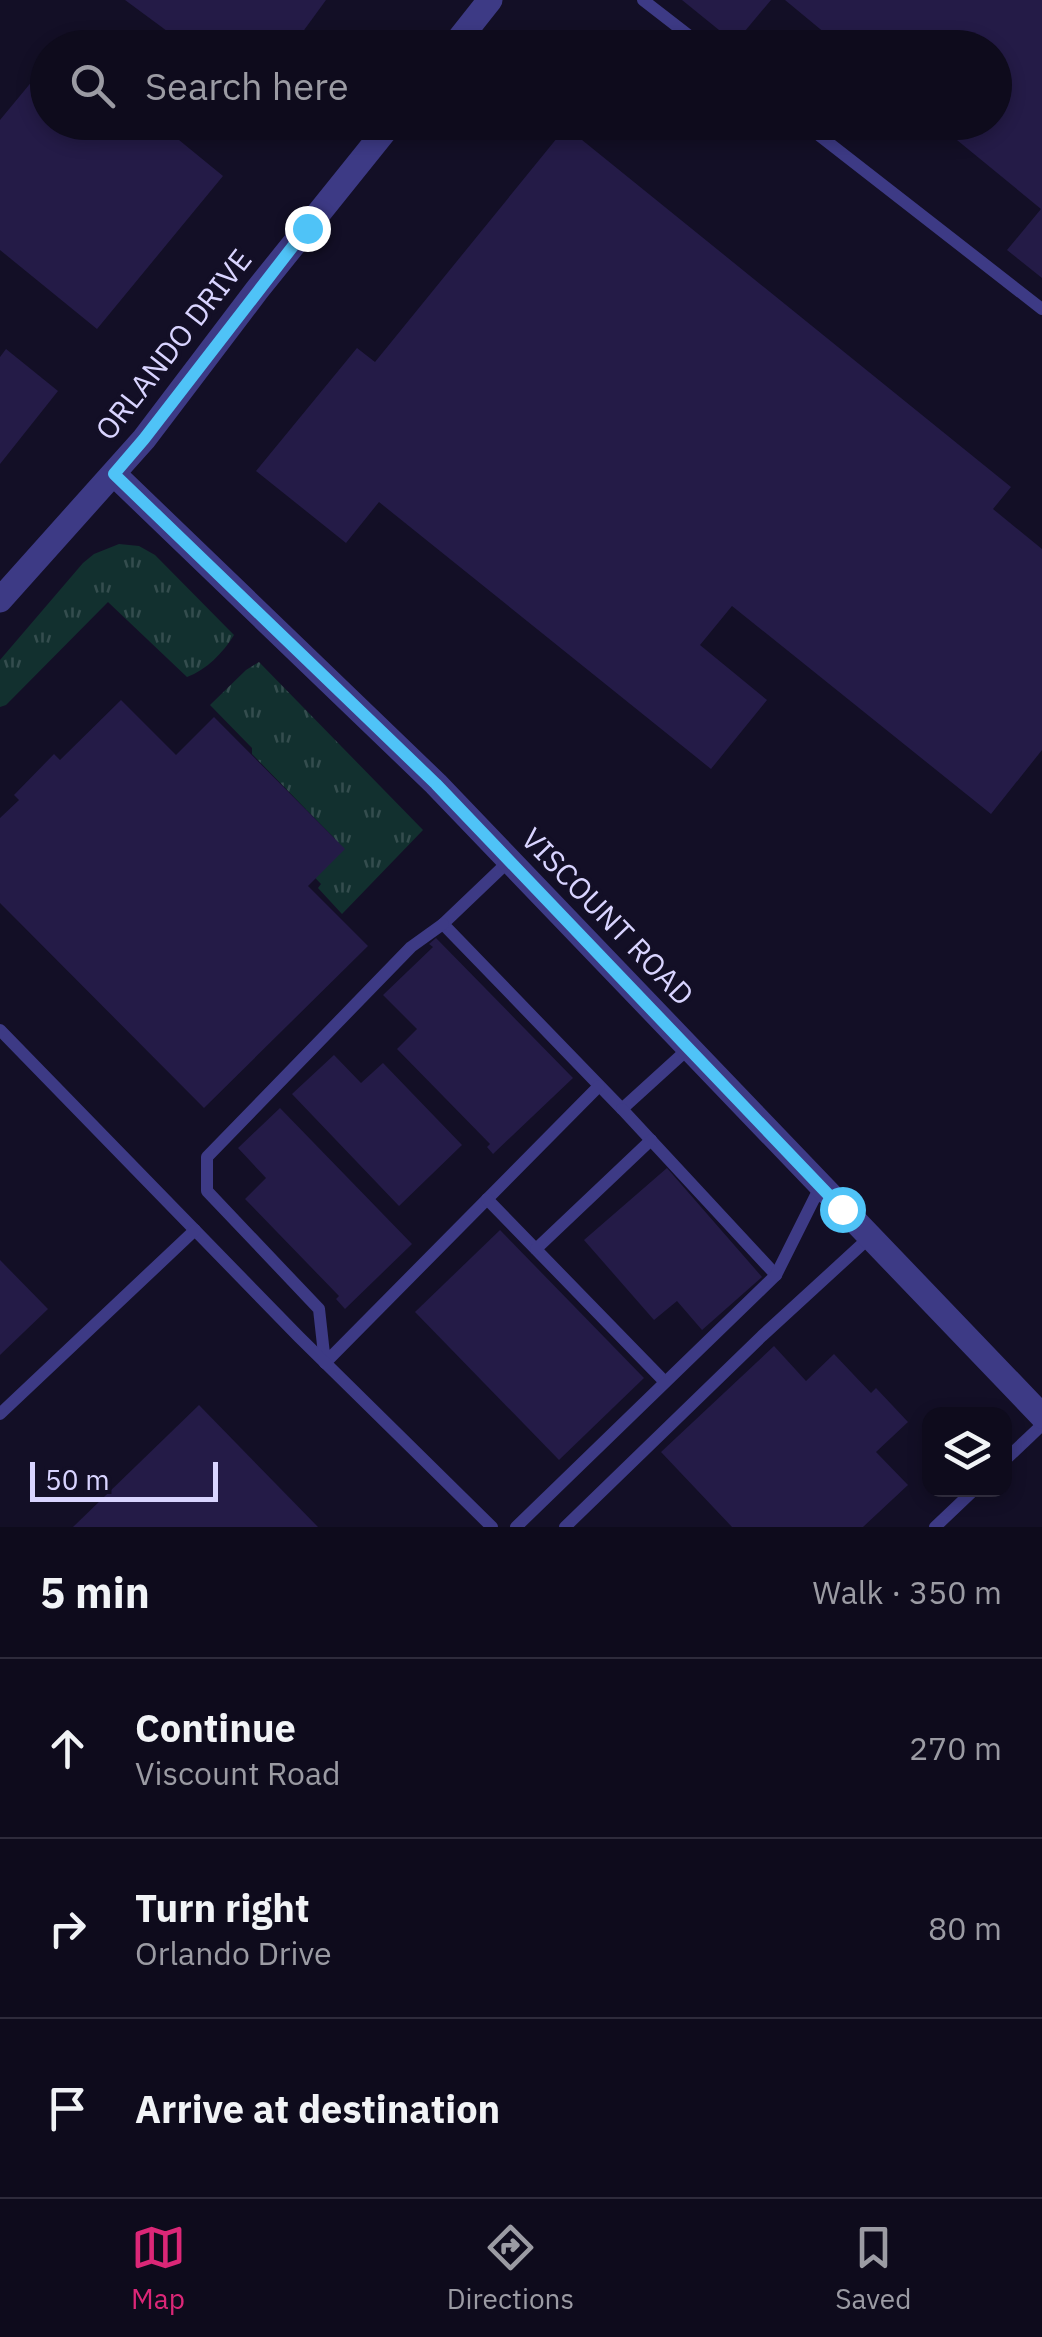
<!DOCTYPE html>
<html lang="en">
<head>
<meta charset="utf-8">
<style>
	body { margin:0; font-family:"IBM Plex Sans",sans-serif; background:#1c1929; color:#f1f3f6 }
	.controls { position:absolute; right:30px; bottom:30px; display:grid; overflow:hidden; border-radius:20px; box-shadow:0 5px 15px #0003 }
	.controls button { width:90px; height:90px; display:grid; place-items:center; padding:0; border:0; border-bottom:2px solid #2e2b3b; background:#0e0b1c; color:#f1f3f6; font:50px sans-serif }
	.scale { position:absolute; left:30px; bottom:25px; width:188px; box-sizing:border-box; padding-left:10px; border:5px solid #d9d4ff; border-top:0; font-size:28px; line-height:35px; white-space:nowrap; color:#d9d4ff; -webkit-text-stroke:8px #130f26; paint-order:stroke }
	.stop { position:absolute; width:30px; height:30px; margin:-22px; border:8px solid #4fc3f7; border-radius:50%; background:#fff }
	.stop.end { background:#4fc3f7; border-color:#fff; box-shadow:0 2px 10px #0008 }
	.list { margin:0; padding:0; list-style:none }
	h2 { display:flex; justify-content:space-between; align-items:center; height:130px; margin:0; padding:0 40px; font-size:42px }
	h2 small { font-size:32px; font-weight:400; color:#9b9ba3 }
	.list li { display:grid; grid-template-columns:65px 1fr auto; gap:30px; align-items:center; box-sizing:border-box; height:180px; padding:0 40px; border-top:2px solid #2e2b3b }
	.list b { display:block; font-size:38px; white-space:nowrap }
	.list p { margin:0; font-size:32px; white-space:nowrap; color:#9b9ba3 }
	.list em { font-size:32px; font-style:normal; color:#9b9ba3 }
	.icon { flex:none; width:55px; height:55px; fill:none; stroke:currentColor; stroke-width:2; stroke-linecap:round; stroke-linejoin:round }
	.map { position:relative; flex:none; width:1042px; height:1527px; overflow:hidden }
	.search { position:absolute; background:#0e0b1c; box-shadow:0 5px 15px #0003; left:30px; right:30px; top:30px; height:110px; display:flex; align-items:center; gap:25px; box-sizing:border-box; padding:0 35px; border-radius:55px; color:#9b9ba3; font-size:38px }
	.sheet { height:670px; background:#0e0b1c }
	nav { display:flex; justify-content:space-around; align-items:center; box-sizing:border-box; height:140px; border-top:2px solid #2e2b3b; background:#0e0b1c; font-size:28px; color:#9b9ba3 }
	nav a { display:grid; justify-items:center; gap:5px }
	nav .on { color:#db2777 }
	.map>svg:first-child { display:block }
	.grass { fill:url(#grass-tufts) }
	.building { fill:#241b47 }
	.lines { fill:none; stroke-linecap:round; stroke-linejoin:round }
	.service { stroke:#3d3a85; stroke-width:12 }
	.tertiary { stroke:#3d3a85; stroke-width:25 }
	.route { stroke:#4fc3f7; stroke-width:12 }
	.labels { text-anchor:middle; stroke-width:8; stroke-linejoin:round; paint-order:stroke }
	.street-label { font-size:30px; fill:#d9d4ff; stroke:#130f26 }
</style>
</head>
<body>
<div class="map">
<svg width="1042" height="1527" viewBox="0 0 1042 1527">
	<defs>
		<pattern id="grass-tufts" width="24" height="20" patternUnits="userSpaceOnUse" patternTransform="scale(2.5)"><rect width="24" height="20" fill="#12302f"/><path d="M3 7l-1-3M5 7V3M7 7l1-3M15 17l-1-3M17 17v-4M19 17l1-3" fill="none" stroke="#344d4e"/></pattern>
	</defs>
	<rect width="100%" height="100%" fill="#130f26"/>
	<g class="grass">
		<path d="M119 544 139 546 155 555 234 635C223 653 206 670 187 677L108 602 6 705 0 707V660L83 563 94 554Z"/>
		<polygon points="259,662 423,830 342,914 318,888 321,884 306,868 335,839 252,754 252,748 210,705 246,670"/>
	</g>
	<g class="building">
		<polygon points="125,0 326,0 291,48 190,48"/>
		<polygon points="682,0 771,0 735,43"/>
		<polygon points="785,0 1042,0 1042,278 1007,250 1041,209 935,122 994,122 994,48 843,48"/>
		<polygon points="48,62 48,122 157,122 223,176 97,329 0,250 0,120"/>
		<polygon points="566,127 1011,487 993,509 1042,549 1042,750 991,814 732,606 700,645 767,700 711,769 379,502 346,543 256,471 357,348 375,362"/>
		<polygon points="6,349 58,391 0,464 0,357"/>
		<polygon points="121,700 176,755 214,717 345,849 308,886 368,946 204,1108 0,903 0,818 19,800 14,795 54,754 60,760"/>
		<polygon points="436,938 573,1078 493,1154 487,1147 490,1144 397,1049 417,1029 383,995 433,947 429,944"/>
		<polygon points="334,1055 361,1083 383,1063 462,1145 399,1206 292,1094"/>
		<polygon points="280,1108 412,1244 345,1309 336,1299 339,1296 245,1199 266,1178 238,1148"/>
		<polygon points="667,1168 762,1277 702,1330 677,1301 654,1320 584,1240"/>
		<polygon points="500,1230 644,1378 559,1460 415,1312"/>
		<polygon points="0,1260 48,1309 0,1355"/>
		<polygon points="774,1346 806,1381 834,1354 871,1393 876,1388 908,1422 876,1452 908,1485 863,1527 732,1527 661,1452"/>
		<polygon points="199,1405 318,1527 73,1527"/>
	</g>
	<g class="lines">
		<g class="service">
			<polyline points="643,0 705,48"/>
			<polyline points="802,122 1042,309"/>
			<polyline points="509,861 443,924 622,1109 688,1049"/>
			<polyline points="443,924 411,947 207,1157 207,1191 319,1309 325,1363 599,1086"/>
			<polyline points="0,1030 299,1337 492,1527"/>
			<polyline points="622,1109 776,1275"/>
			<polyline points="487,1199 665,1382"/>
			<polyline points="536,1249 651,1140"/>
			<polyline points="0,1414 195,1230"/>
			<polyline points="1004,1461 1042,1425"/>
			<polyline points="516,1527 776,1275 820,1187"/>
			<polyline points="565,1527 762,1336 870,1237"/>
			<polyline points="935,1527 974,1490"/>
		</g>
		<g class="tertiary">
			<polyline points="452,48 490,0"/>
			<polyline points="114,474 436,784 1042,1416"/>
			<polyline points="0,600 144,439 257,290 392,122"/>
		</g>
	</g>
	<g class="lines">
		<polyline class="route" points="307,228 144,439 114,474 436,784 842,1209"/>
	</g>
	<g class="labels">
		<g class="street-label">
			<text transform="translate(174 345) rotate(-52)" y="10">ORLANDO DRIVE</text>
			<text transform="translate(607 917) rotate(46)" y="10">VISCOUNT ROAD</text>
		</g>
	</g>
</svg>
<div class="controls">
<button><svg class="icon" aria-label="layers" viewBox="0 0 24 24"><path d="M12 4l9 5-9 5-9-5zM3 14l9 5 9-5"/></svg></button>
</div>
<div class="scale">50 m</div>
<div class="stop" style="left:842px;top:1209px"></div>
<div class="stop end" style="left:307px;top:228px"></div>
<div class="search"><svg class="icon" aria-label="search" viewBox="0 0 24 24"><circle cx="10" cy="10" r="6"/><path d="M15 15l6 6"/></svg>Search here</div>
</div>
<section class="sheet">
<h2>5 min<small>Walk · 350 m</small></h2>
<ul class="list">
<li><svg class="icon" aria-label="ahead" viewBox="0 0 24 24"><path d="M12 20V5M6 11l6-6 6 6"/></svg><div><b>Continue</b><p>Viscount Road</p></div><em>270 m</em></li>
<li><svg class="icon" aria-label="right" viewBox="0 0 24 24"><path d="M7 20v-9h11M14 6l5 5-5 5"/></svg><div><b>Turn right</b><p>Orlando Drive</p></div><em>80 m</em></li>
<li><svg class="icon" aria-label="arrive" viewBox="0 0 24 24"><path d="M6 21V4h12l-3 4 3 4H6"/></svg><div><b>Arrive at destination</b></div></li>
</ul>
</section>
<nav>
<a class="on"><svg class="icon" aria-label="map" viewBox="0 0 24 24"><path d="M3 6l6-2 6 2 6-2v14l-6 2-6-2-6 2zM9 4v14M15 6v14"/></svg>Map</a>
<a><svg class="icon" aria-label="directions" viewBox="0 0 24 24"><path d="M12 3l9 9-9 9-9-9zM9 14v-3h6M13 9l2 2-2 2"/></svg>Directions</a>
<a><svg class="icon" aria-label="saved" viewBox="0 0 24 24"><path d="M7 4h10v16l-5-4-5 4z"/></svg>Saved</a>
</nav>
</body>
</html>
